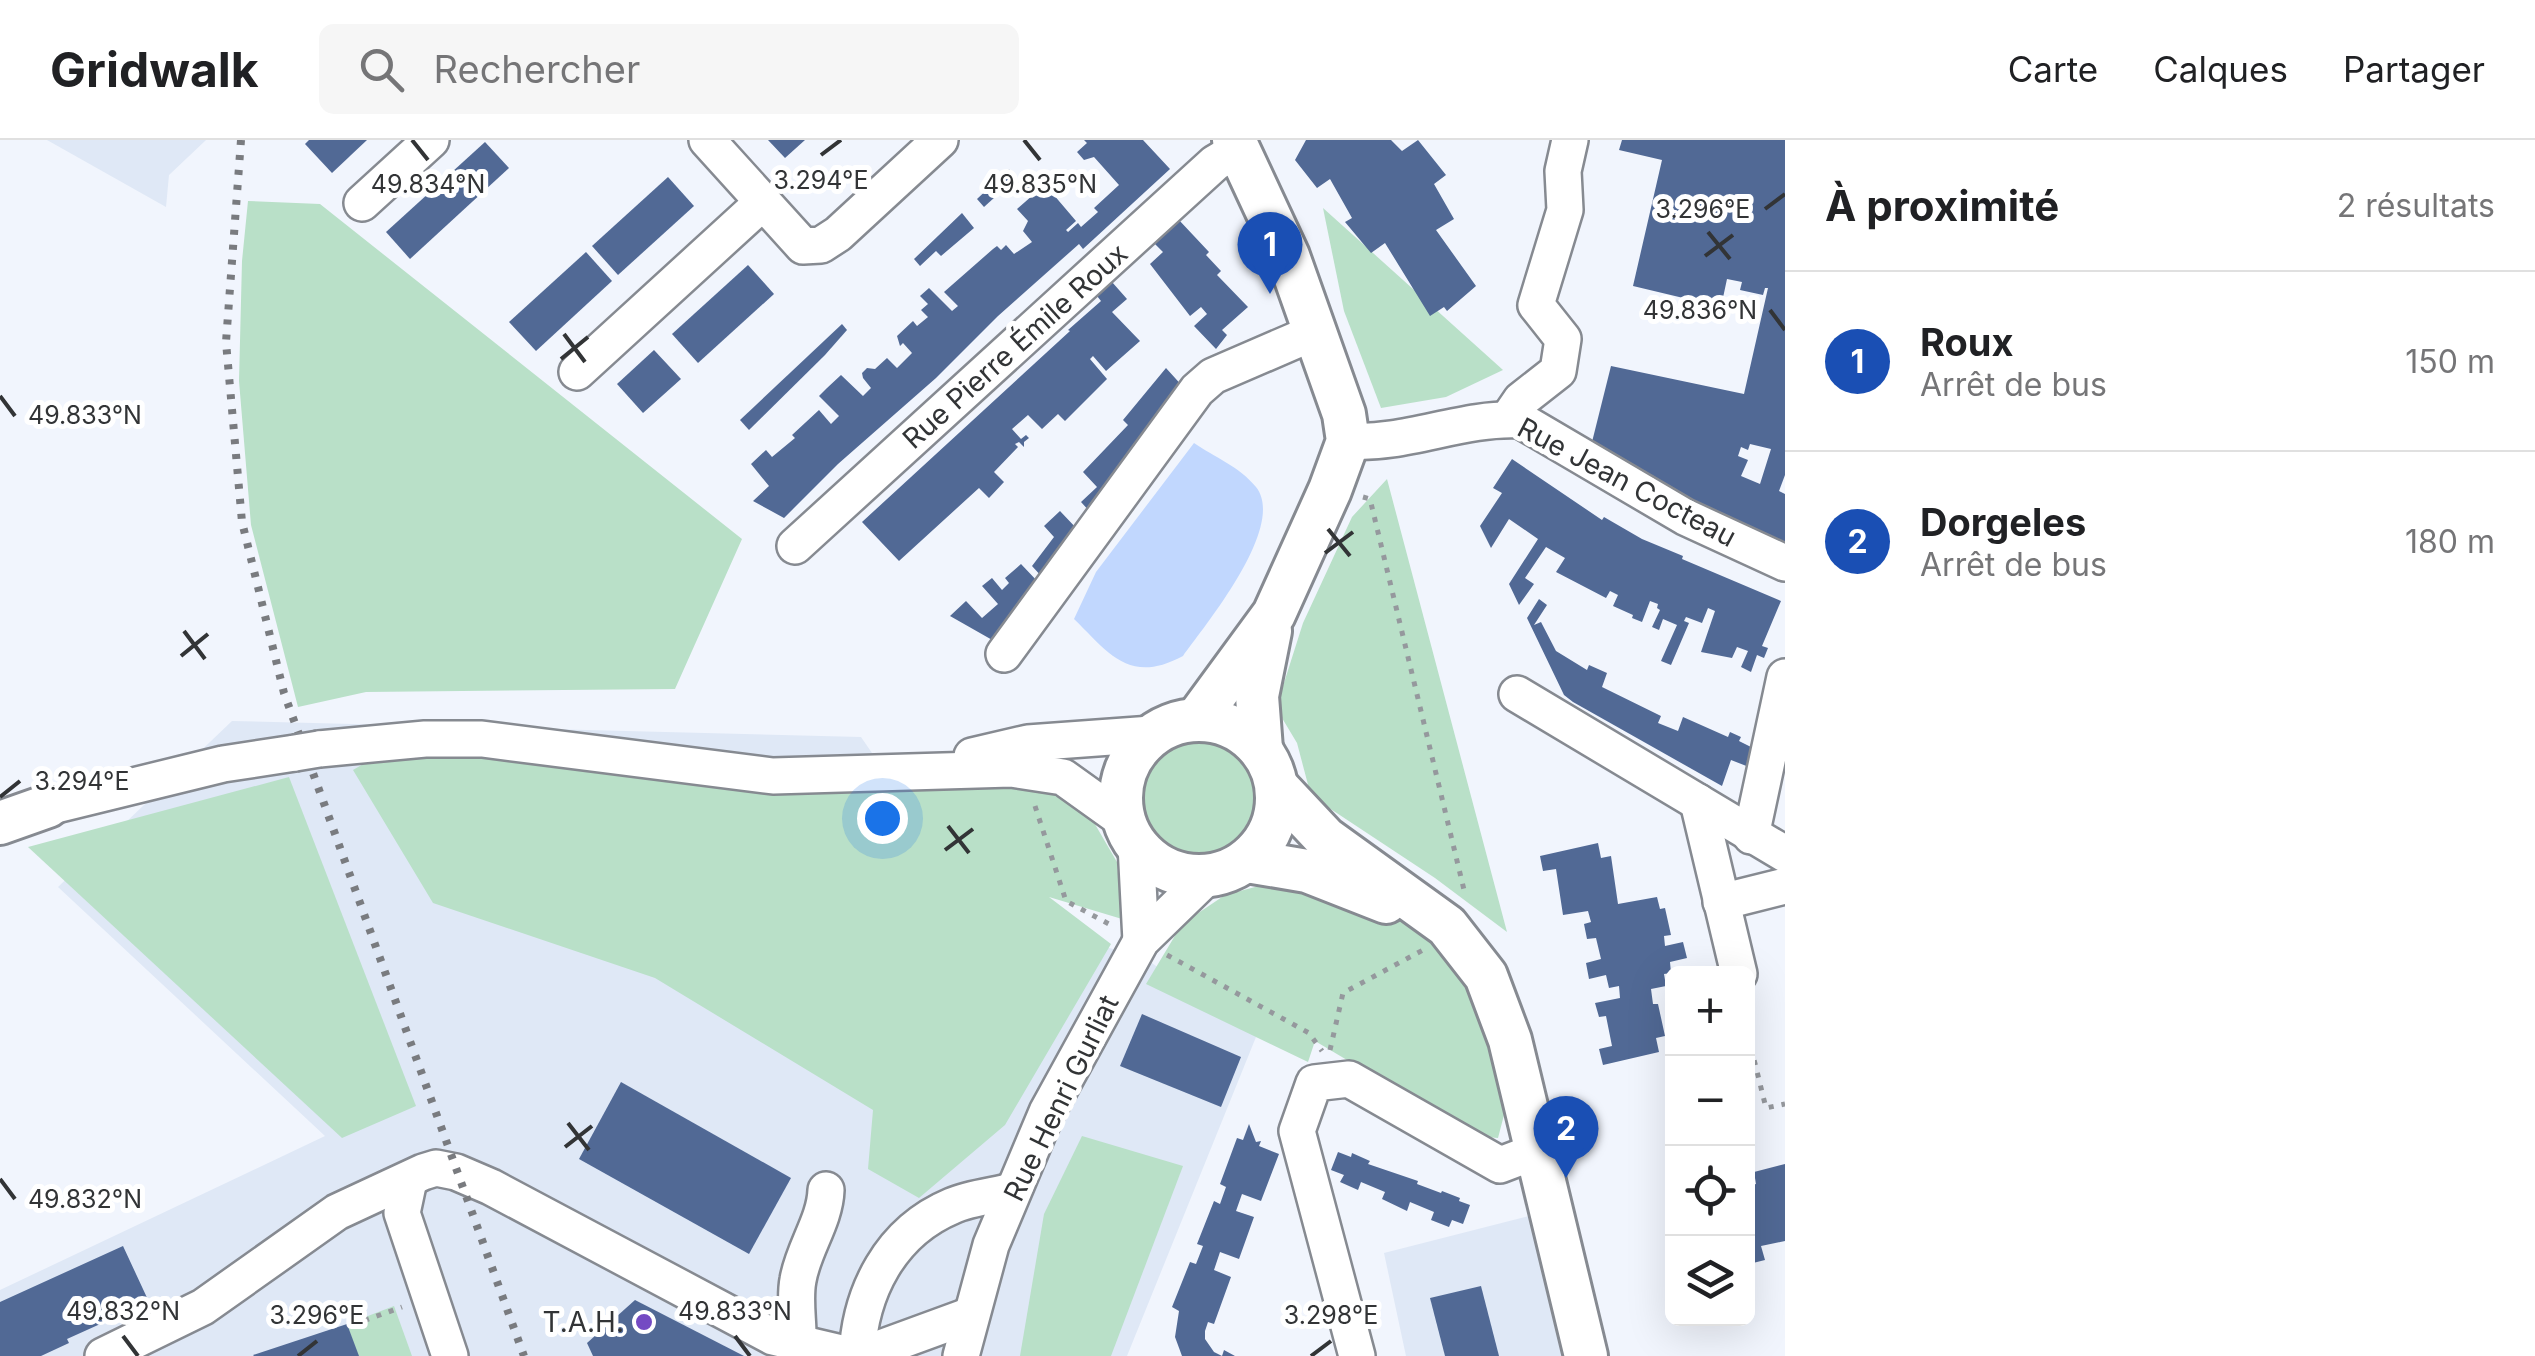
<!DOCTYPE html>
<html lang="fr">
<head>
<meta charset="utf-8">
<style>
	body { margin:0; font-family:Inter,sans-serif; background:#f6f6f6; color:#202124 }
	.controls { position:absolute; right:30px; bottom:30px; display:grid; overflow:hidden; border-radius:15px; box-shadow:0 10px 40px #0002 }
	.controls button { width:90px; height:90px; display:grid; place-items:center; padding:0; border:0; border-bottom:2px solid #e0e0e0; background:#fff; color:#202124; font:50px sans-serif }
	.you { position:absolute; left:882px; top:678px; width:35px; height:35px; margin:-25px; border:8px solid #fff; border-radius:50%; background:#1a73e8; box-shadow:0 0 0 15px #1a73e833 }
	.badge { display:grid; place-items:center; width:65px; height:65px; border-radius:50%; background:#0b8043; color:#fff; font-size:32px; font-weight:700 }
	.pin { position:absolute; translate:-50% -82px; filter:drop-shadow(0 2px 5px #0008) }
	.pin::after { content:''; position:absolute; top:52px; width:35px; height:30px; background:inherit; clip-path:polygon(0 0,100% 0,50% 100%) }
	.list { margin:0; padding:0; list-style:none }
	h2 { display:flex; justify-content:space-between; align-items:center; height:130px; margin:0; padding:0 40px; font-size:42px }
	h2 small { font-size:32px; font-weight:400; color:#757577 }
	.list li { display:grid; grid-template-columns:65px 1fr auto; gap:30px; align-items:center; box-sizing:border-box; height:180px; padding:0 40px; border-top:2px solid #e0e0e0 }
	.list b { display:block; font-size:38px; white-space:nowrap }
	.list p { margin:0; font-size:32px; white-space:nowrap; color:#757577 }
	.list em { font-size:32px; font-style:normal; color:#757577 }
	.icon { flex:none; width:55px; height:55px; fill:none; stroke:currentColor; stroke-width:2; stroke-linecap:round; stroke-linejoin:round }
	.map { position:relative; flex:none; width:1785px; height:1216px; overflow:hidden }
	header { display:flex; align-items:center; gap:60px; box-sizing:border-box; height:140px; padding:0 50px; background:#fff; border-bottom:2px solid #e0e0e0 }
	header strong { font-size:48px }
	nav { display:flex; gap:55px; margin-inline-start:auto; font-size:35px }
	.search { width:700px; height:90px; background:#f6f6f6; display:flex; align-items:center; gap:25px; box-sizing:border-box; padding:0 35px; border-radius:15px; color:#757577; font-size:38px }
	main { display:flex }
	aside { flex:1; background:#fff }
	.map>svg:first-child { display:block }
	.built { fill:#dfe8f6 }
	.green { fill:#b9e0c8 }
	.water { fill:#c1d7fe }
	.building { fill:#516995; fill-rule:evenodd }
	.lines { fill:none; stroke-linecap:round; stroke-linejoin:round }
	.minor-casing { stroke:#868a91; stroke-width:40 }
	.major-casing { stroke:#868a91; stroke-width:48 }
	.path { stroke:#95989d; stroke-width:5; stroke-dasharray:5 8; stroke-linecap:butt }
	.minor { stroke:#fff; stroke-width:35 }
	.major { stroke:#fff; stroke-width:42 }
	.rail { stroke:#797b7f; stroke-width:8; stroke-dasharray:5 10; stroke-linecap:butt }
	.minor-bridge-casing { stroke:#868a91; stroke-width:40; stroke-linecap:butt }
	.minor-bridge { stroke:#fff; stroke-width:35 }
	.ticks { fill:none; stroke:#323436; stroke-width:4 }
	.poi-dot { fill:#744ac3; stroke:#fff; stroke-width:4 }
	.labels { text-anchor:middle; stroke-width:10; stroke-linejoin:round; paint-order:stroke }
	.street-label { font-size:28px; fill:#323436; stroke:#fff }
	.poi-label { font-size:28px; fill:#323436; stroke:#fff; text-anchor:end }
	.ticks-label { font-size:25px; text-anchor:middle; fill:#323436; stroke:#fff; stroke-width:10; stroke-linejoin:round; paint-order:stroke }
</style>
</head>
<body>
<header>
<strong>Gridwalk</strong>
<div class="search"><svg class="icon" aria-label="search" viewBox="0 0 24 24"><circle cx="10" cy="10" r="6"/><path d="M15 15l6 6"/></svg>Rechercher</div>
<nav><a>Carte</a><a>Calques</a><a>Partager</a></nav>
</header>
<main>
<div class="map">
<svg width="1785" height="1216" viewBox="0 0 1785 1216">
	<rect width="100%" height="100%" fill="#f1f5fd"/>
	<g class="built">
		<polygon points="47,0 206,0 169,35 166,67"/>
		<polygon points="232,581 861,597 976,764 1149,821 1256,897 1127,1216 0,1216 0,1150 325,996 58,747"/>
		<polygon points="1533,1075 1568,1216 1406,1216 1384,1113"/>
	</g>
	<g class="green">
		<polygon points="248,61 320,64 742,399 675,549 366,552 298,567 251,385 239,241 242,121"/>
		<polygon points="1323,68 1503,230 1446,257 1381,268 1344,171"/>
		<polygon points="1387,339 1507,792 1435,738 1311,656 1297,603 1276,568 1303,483 1352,377"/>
		<circle cx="1197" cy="657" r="57"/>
		<polygon points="382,613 597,625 830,654 985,645 1055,647 1085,667 1117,722 1122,779 1049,757 1111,804 1005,985 919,1058 868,1029 873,970 655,838 433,763 353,630"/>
		<polygon points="289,637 416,966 342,998 28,707"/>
		<polygon points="1300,735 1409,783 1456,817 1501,939 1504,975 1498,998 1475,996 1315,901 1308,922 1146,844 1182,784 1225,755"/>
		<polygon points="1082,996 1183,1026 1111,1216 1020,1216 1044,1074"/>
		<polygon points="394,1166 412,1216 358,1216 347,1184"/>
	</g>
	<path class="water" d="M1194 303C1214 317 1239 326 1256 347 1287 386 1206 484 1183 516 1129 545 1109 513 1074 479L1096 432Z"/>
	<g class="building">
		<polygon points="309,0 367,0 332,33 305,4"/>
		<polygon points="768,0 805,0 785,18"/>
		<polygon points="1084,0 1143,0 1170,29 1083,109 1079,104 998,176 936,238 838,324 784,378 753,361 769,346 751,324 766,310 772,317 795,298 792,295 819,270 831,284 839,276 819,256 827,248 841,235 863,256 871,248 863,238 862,233 867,228 875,229 887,218 897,228 912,213 903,203 900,206 897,196 913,181 917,186 928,177 921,170 928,164 920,156 929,148 952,171 958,166 944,152 993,109 997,106 1001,110 1006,105 1014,114 1032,102 1023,91 1028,81 1017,69 1033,55 1019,38 1027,31 1033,37 1036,34 1076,81 1066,90 1068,92 1078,83 1081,87 1098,72 1094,68 1119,45 1094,17 1084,20 1077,12 1087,3"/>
		<polygon points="1306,0 1391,0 1402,11 1418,0 1446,35 1434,44 1454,79 1436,90 1476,146 1447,171 1444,167 1430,176 1385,103 1371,113 1345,82 1352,78 1330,39 1317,48 1295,20"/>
		<path d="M1622 0H1785V335L1779 351 1785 354V404L1714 374 1591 306 1611 226 1744 254 1768 148H1765L1763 155 1740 150 1742 142 1727 139 1721 167 1633 146 1662 20 1619 10ZM1750 304 1771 309 1760 344 1741 336 1748 320 1738 316 1741 307 1748 310Z"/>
		<polygon points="485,2 509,28 410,119 386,92"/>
		<polygon points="1009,29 1017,37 984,67 977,59"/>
		<polygon points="668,37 694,66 618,135 592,106"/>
		<polygon points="962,73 974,88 941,116 936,111 920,126 914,119"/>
		<polygon points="1178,79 1209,112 1206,115 1221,131 1217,135 1248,167 1222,190 1227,195 1216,209 1194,186 1207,174 1201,167 1190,176 1150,124 1163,112 1153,102"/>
		<polygon points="586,112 612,141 536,211 509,182"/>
		<polygon points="748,125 774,154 698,223 672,194"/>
		<polygon points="1112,142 1127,159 1112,172 1140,201 1106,231 1093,216 1090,219 1107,239 1065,281 1058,274 1042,289 1028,275 1012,289 1021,299 1026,295 1029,298 1024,302 1024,307 1019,302 1015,304 1018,307 994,332 1004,342 989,358 979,348 899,421 862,382 1070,191 1068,190 1101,161 1097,156"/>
		<polygon points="842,184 847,190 825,215 749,290 740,280"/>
		<polygon points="654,210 681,239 643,273 617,244"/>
		<polygon points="1166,228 1185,249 1091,373 1081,362 1097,347 1083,332 1128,285 1123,280"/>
		<polygon points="1512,319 1602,380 1604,377 1642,399 1683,416 1682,419 1781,461 1762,506 1768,508 1764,518 1757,515 1751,532 1741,527 1748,511 1737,507 1732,518 1701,512 1715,471 1708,468 1702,483 1686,477 1684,481 1689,483 1671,525 1661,521 1677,485 1663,479 1659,490 1652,487 1660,470 1657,468 1658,464 1650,461 1642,482 1632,478 1633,475 1613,466 1618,455 1610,451 1606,458 1556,432 1565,418 1546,407 1525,438 1534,444 1519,465 1509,444 1538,399 1509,379 1491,408 1480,386 1502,353 1493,348"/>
		<polygon points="1060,371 1078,390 1043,438 1032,426 1054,397 1044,386"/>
		<polygon points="1021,424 1039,443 994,501 950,476 966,461 982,478 998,464 982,446 992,438 1002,450 1009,443 1005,438"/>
		<polygon points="1539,459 1547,465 1534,485 1541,482 1556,511 1587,530 1589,525 1607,533 1602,547 1661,576 1658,583 1678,591 1683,577 1728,597 1730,592 1741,597 1739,601 1753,608 1749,627 1731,620 1722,646 1573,562 1564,555 1527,478"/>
		<polygon points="1598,703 1601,718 1611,716 1618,764 1657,757 1660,769 1665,768 1671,795 1664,796 1665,806 1683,802 1687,818 1670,822 1671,833 1664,834 1666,846 1651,849 1653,864 1658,864 1665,896 1656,898 1659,912 1603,925 1599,909 1612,906 1606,876 1599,877 1595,863 1620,858 1619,846 1609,848 1606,835 1589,839 1586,823 1601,819 1596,798 1587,799 1584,784 1591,782 1588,771 1563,775 1556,729 1543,731 1540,716"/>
		<polygon points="1142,874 1241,917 1221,967 1120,926"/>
		<polygon points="621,942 791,1038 749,1114 579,1019"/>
		<polygon points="1249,984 1256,1002 1261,1001 1259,1006 1279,1014 1261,1061 1242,1054 1236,1071 1254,1077 1239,1119 1220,1112 1214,1130 1231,1137 1214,1184 1208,1182 1205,1191 1205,1199 1214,1212 1222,1216 1224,1210 1235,1216 1182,1216 1175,1197 1179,1171 1172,1167 1190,1122 1196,1124 1203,1106 1197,1104 1214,1061 1220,1064 1226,1047 1220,1044 1237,998 1243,1000"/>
		<polygon points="1338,1012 1351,1017 1352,1013 1370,1021 1368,1024 1418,1041 1417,1044 1441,1053 1442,1051 1460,1058 1459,1061 1470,1065 1463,1084 1452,1080 1449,1087 1431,1080 1434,1072 1410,1062 1407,1071 1382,1059 1385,1052 1361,1042 1358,1050 1340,1042 1344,1035 1331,1030"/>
		<polygon points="1785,1024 1785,1101 1761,1106 1765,1120 1749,1124 1748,1046 1756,1044 1754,1032"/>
		<polygon points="123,1106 149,1162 67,1199 69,1203 41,1216 0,1216 0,1162"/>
		<polygon points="1481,1146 1499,1216 1445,1216 1430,1158"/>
		<polygon points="635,1160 744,1216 593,1216 587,1203"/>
		<polygon points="347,1184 359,1216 254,1216 253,1215"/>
	</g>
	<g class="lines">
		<g class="minor-casing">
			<g id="minor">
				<polyline points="707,0 803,106 821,105 838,94 940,0"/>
				<polyline points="362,63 431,0"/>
				<polyline points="577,232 763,62"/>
				<polyline points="1508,279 1521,260 1558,231 1563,199 1536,165 1565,70 1563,31 1570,0"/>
				<path d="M1348 301C1407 305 1461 277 1520 280L1685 377 1785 423"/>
				<polyline points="795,406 1215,23 1239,9"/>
				<polyline points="1004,514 1197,250 1213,236 1315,192"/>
				<polyline points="1517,554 1785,714"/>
				<polyline points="319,609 425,599 482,599 773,636 1011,629 1063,637 1123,680"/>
				<polyline points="972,616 1028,603 1152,594"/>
				<polyline points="1698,662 1739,834"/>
				<polyline points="23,673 223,624 295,613"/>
				<polyline points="1751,696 1785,537"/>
				<polyline points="1136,705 1141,801"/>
				<polyline points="1721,762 1785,746"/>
				<polyline points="409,1040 402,1073 450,1216"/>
				<path d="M798 1204C799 1184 794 1160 798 1140 803 1109 825 1081 826 1050"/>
				<polyline points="103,1216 203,1167 337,1072 423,1032 436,1028 456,1032 491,1047 773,1197 854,1216"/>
				<path d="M857 1216C860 1152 890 1092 952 1066 970 1058 993 1056 1013 1051"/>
				<polyline points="859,1216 971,1175"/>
				<polyline points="961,1216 991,1105 1047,972 1141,801 1208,736"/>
				<polyline points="1357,1216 1297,991 1314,943 1349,939 1500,1025 1537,1011"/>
			</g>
		</g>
		<g class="major-casing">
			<g id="major">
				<polyline points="1197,579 1274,474 1330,350 1348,301 1344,274 1288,116 1234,0"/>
				<circle cx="1199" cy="658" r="78"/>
				<polyline points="1261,609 1257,556 1270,491"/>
				<polyline points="1278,648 1325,698 1447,786 1486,836 1510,900 1586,1216"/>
				<polyline points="0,683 48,666"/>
				<polyline points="1247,721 1307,731 1386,762"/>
			</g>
		</g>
		<g class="path">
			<polyline points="1363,357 1370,359 1465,754"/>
			<polyline points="1035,666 1066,761 1109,784"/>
			<polyline points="1167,815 1309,893 1322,911"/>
			<polyline points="1748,895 1766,968 1785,964"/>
			<polyline points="1330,910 1343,853 1423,810"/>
			<polyline points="352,1185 402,1167"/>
		</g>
		<use href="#minor" class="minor"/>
		<use href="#major" class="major"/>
		<polyline class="rail" points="241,0 226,202 242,382 284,553 524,1216"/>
		<g class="minor-bridge-casing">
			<polyline id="minor-bridge" points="295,613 319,609"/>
		</g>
		<use href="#minor-bridge" class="minor-bridge"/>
	</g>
	<path class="ticks" d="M412 0 428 20M1024 0 1040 20M821 15 841 0M1765 69 1785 54M1708 92 1730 119M1705 116 1733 95M1770 170 1785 190M564 194 585 222M561 219 588 197M0 256 15 276M1328 389 1350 416M1325 413 1353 392M184 491 205 519M181 516 208 494M0 657 20 641M948 686 969 713M945 710 973 689M568 983 589 1010M565 1007 592 986M0 1039 15 1059M123 1196 138 1216M735 1196 750 1216M298 1216 317 1201M1311 1216 1331 1201"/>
	<circle class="poi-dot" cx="644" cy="1182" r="10"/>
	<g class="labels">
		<g class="street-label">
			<text transform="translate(1015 206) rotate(-42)" y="10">Rue Pierre Émile Roux</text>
			<text transform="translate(1627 342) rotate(28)" y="10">Rue Jean Cocteau</text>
			<text transform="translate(1061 958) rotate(-64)" y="10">Rue Henri Gurliat</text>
		</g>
		<g class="poi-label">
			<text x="624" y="1192">T.A.H.</text>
		</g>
	</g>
	<g class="ticks-label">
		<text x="821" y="49">3.294°E</text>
		<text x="428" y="53">49.834°N</text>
		<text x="1040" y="53">49.835°N</text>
		<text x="1703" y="78">3.296°E</text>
		<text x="1700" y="179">49.836°N</text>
		<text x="85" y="284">49.833°N</text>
		<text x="82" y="650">3.294°E</text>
		<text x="85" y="1068">49.832°N</text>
		<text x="123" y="1180">49.832°N</text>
		<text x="735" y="1180">49.833°N</text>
		<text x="317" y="1184">3.296°E</text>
		<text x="1331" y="1184">3.298°E</text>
	</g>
</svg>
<div class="controls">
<button>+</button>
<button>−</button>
<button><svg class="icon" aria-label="locate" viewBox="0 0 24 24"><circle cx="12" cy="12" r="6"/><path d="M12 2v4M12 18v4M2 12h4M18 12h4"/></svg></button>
<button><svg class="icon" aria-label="layers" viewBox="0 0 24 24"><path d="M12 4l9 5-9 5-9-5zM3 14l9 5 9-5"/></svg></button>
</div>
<div class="you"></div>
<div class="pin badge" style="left:1270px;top:154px;background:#1a4fb4">1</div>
<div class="pin badge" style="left:1566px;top:1038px;background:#1a4fb4">2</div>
</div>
<aside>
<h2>À proximité<small>2 résultats</small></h2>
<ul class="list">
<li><span class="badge" style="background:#1a4fb4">1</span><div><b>Roux</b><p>Arrêt de bus</p></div><em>150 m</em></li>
<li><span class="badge" style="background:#1a4fb4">2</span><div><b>Dorgeles</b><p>Arrêt de bus</p></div><em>180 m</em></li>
</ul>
</aside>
</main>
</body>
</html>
